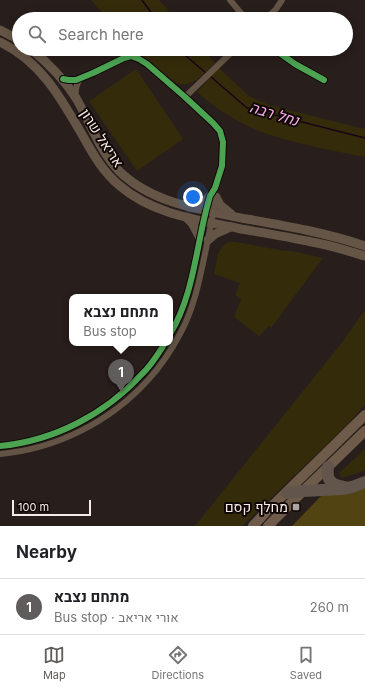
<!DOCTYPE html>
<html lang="en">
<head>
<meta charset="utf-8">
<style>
	body { margin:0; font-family:Inter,Heebo,sans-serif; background:#f2f2f2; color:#202124 }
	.scale { position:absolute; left:12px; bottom:10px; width:79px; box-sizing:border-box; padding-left:4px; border:2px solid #f8eae6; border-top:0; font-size:11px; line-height:14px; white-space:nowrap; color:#f8eae6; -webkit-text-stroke:3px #100806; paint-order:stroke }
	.you { position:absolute; left:193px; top:197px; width:14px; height:14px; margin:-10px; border:3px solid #fff; border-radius:50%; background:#1a73e8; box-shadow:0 0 0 6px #1a73e833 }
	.badge { display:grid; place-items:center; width:26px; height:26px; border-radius:50%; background:#605c5b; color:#fff; font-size:13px; font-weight:700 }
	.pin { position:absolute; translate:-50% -33px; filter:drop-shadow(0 1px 2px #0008) }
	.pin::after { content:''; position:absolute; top:21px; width:14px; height:12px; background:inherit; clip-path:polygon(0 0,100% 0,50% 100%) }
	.popup { position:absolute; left:69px; top:294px; width:104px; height:52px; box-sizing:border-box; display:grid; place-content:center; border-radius:8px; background:#fff; filter:drop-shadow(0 1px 3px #0005); font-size:13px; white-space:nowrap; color:#757577 }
	.popup b { font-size:15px; color:#202124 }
	.popup::after { content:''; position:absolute; left:50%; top:100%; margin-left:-8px; border:8px solid transparent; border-top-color:#fff }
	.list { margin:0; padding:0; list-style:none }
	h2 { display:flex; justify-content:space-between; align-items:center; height:52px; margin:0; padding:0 16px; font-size:17px }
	h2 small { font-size:13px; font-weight:400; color:#757577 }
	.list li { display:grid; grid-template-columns:26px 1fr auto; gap:12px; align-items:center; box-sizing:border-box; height:56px; padding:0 16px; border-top:1px solid #e0e0e0 }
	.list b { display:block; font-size:15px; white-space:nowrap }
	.list p { margin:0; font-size:13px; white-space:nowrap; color:#757577 }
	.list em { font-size:13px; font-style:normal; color:#757577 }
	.icon { flex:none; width:22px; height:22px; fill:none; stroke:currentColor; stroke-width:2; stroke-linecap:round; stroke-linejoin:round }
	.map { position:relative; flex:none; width:365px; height:526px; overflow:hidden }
	.search { position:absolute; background:#fff; box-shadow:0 2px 10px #0003; left:12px; right:12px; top:12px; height:44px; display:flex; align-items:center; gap:10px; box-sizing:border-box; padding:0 14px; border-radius:22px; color:#757577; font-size:15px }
	.sheet { height:108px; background:#fff }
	nav { display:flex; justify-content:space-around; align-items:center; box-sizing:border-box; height:56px; border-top:1px solid #e0e0e0; background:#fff; font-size:11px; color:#757577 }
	nav a { display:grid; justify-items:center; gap:2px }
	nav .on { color:#605c5b }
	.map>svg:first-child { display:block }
	.green { fill:#342b0b }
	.forest { fill:#524412 }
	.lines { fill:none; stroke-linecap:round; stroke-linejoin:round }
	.stream { stroke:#190317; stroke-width:1.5 }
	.street { stroke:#635446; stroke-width:6 }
	.secondary { stroke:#655546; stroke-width:9 }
	.primary { stroke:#6e5b4a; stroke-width:10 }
	.highway { stroke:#62554c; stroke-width:12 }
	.cycleway-casing { stroke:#100806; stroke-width:8 }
	.cycleway { stroke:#4ca352; stroke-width:6 }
	.poi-dot { fill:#afa39f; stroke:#100806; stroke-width:1.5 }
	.labels { text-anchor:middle; stroke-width:4; stroke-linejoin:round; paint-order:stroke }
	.street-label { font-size:14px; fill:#f8eae6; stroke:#100806 }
	.poi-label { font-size:14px; fill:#f8eae6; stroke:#100806; text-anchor:end }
	.water-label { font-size:15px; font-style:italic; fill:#f8a9ed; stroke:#100806 }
</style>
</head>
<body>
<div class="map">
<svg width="365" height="526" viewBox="0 0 365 526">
	<rect width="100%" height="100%" fill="#281e1c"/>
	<g class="green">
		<polygon points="91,0 159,0 176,19 108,19"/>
		<path d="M125 49H202L215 63C204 73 192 89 176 83L148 60 141 57 126 52Z"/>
		<path d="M219 68 249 96 269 105 365 129V157C334 151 303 145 273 136 246 128 218 111 197 92Z"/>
		<polygon points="136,69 183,139 137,171 89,101"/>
		<path d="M230 242H236L279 250 292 251 323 258 271 328 269 326 259 336 234 317 241 299 235 295 240 283 214 274C217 262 216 247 230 242Z"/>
		<polygon points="365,310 365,404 350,422 242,526 195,526 343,341"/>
		<polygon points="365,449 365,470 358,473 341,478 339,473"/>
	</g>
	<polygon class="forest" points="365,486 365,526 292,526 325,492"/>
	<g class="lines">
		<g class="stream">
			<polyline points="142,0 156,19"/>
			<polyline points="178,49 207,74"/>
			<polyline points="210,76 247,108 365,138"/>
		</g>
		<g class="street">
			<polyline points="230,0 246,19"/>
			<polyline points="266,19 276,9 282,0"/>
			<polyline points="274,49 295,64 324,80"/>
			<path d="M63 79 69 80H76L93 73 124 58 131 56 139 59 147 64 185 97 213 123 220 131 223 142 222 166 215 188 210 196 208 203C196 246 194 295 170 334"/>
			<path d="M76 96C75 89 76 84 81 78"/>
			<polyline points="185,97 235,49"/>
			<path d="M0 446C54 441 105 414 141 375 151 366 158 354 165 343"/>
			<path d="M0 454C56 449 110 422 148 380 161 366 172 349 181 332 195 306 200 277 206 249 209 232 214 215 215 198"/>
		</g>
		<g class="secondary">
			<polyline points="0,30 19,40"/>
			<path d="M0 42C42 62 62 100 84 138 94 156 104 173 120 186 154 215 200 220 241 229 265 233 289 237 312 242 330 245 348 251 365 256"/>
			<path d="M31 49C48 63 64 79 76 98 90 122 99 150 119 171 153 204 202 210 247 219 287 226 327 233 365 246"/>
			<polyline points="216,197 220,205 231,214"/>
			<polyline points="190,207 203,203 210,196"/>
			<polyline points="186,217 192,223 200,238"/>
			<polyline points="208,240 215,234 231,227"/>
		</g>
		<g class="primary">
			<polyline points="253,526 265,513 365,415"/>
			<polyline points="268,526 303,491 365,431"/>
		</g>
		<g class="highway">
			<path d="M328 467C326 480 331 485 344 487"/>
			<polyline points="287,493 303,491 342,489 352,487 365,482"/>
		</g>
		<g class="cycleway-casing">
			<g id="cycleway">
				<polyline points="274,49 295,64 324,80"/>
				<path d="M63 79 69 80H76L93 73 124 58 131 56 139 59 147 64 185 97 213 123 220 131 223 142 222 166 215 188 210 196 208 203C196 246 194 295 170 334"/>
				<path d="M0 446C54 441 105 414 141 375 151 366 158 354 165 343"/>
			</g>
		</g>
		<use href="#cycleway" class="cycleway"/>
	</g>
	<rect class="poi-dot" x="292" y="503" width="8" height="8" rx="2"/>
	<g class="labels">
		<g class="street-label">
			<text transform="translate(102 138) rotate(57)" y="5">אריאל שרון</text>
		</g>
		<g class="poi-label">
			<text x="288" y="512">מחלף קסם</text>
		</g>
		<g class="water-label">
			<text transform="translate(274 114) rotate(17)" y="5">נחל רבה</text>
		</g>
	</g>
</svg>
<div class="scale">100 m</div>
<div class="you"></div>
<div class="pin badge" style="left:121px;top:392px">1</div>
<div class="popup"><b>מתחם נצבא</b>Bus stop</div>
<div class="search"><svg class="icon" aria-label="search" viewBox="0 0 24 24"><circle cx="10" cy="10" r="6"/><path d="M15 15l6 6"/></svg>Search here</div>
</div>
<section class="sheet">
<h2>Nearby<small></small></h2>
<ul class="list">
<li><span class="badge">1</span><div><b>מתחם נצבא</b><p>Bus stop · אורי אריאב</p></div><em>260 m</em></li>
</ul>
</section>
<nav>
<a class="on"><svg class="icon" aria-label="map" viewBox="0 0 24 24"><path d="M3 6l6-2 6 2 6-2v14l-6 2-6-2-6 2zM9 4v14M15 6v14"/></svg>Map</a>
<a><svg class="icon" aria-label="directions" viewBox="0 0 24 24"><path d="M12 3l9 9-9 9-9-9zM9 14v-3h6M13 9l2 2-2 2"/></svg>Directions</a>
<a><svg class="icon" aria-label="saved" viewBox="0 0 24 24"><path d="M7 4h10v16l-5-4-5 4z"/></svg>Saved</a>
</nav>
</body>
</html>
